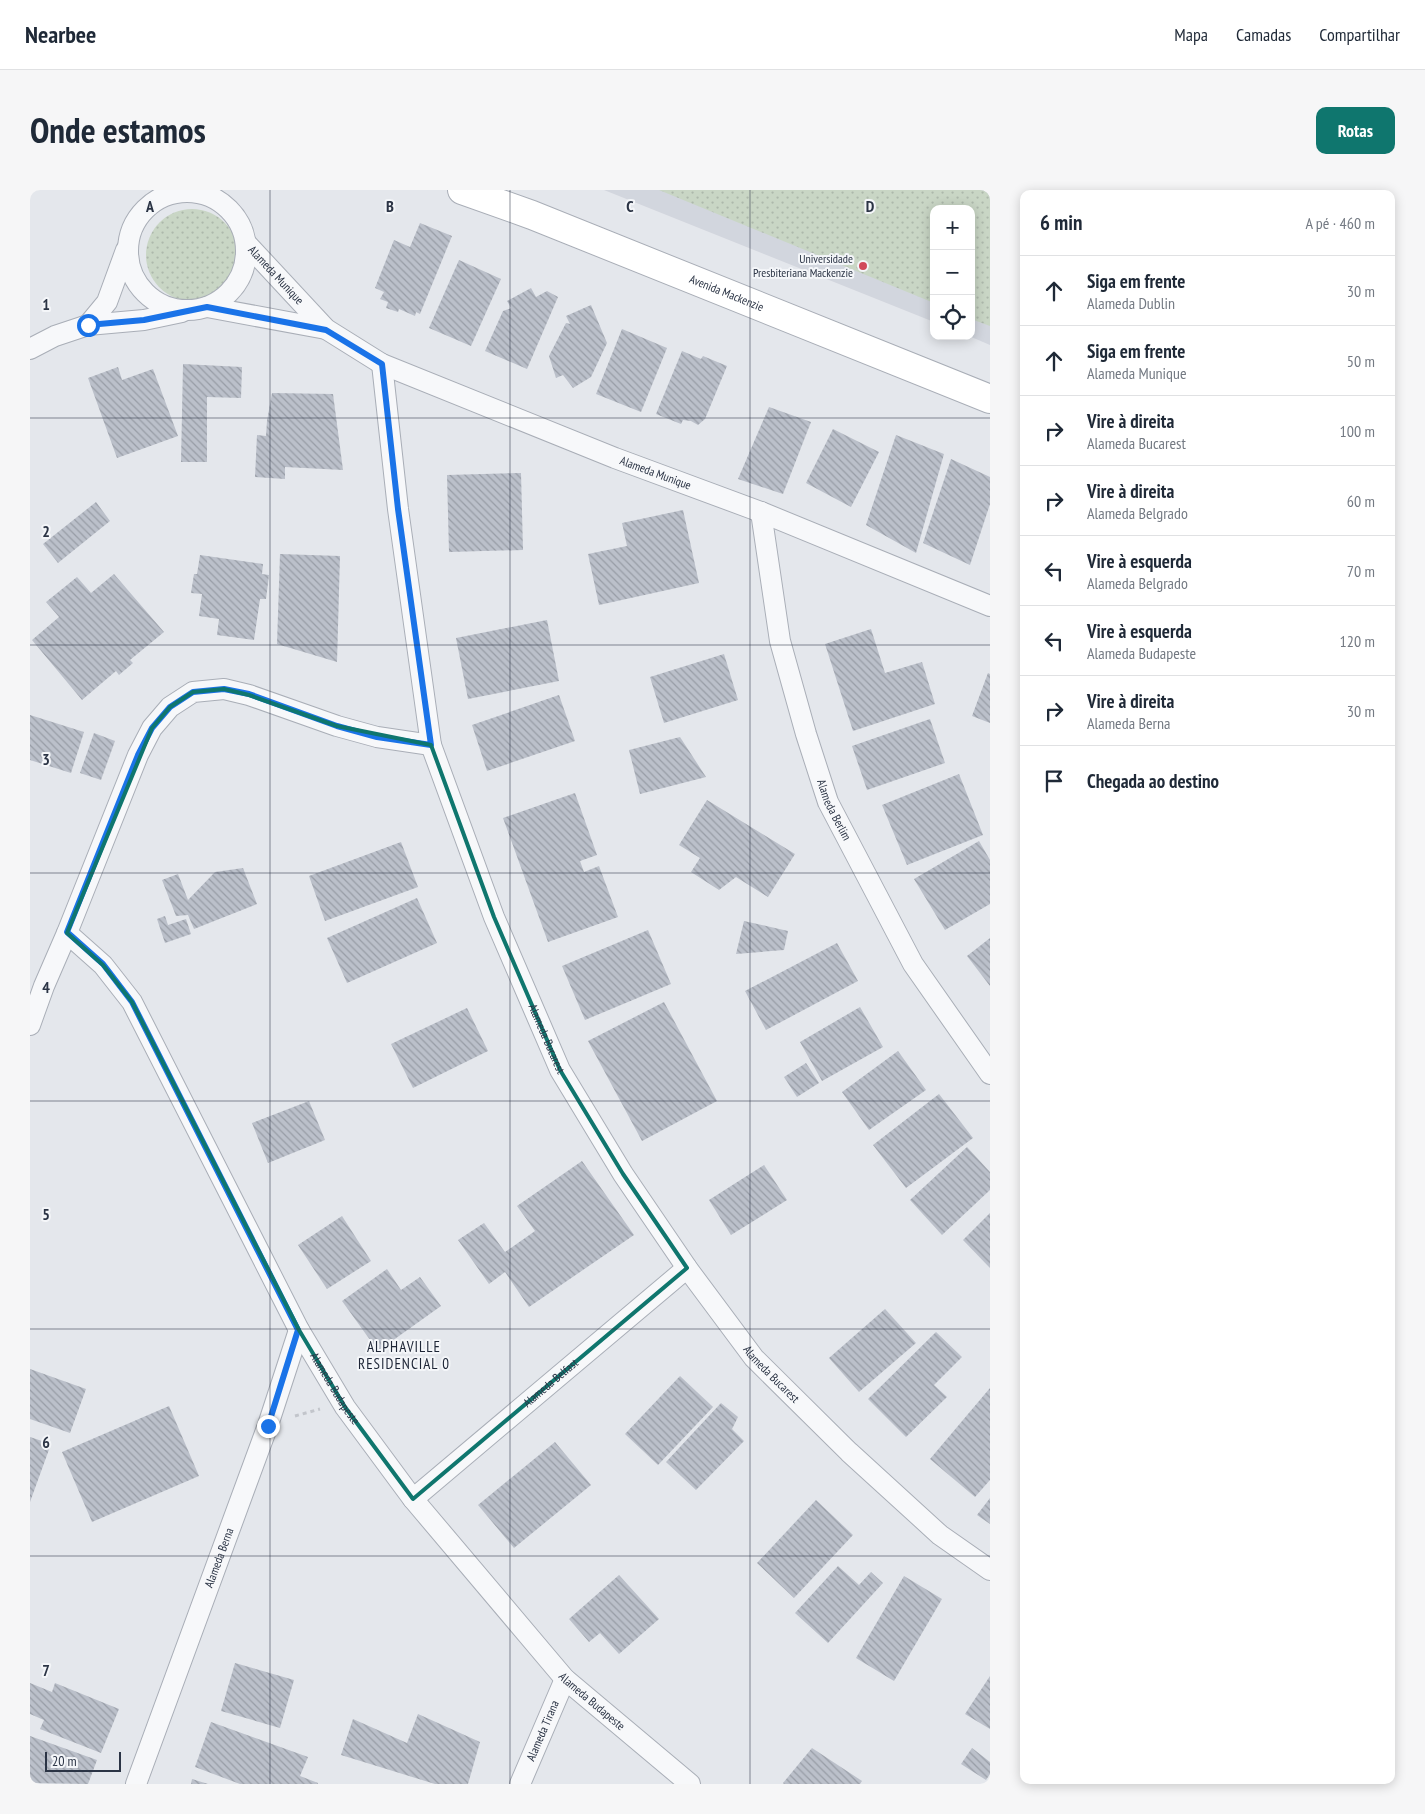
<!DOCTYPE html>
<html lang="pt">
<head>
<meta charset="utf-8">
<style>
	body { margin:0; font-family:"PT Sans Narrow",sans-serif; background:#f6f6f7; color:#1f2937 }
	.controls { position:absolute; right:15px; top:15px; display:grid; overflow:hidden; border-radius:10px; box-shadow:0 2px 12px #0003 }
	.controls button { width:45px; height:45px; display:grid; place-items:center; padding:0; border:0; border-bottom:1px solid #e0e1e3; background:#fff; color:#1f2937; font:25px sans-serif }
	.scale { position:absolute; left:15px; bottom:12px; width:76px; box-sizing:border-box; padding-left:5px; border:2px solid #2b3445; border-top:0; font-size:14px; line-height:18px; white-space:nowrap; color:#2b3445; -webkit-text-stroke:4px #f4f6f9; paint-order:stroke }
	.stop { position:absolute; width:15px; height:15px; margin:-11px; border:4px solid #1a73e8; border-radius:50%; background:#fff }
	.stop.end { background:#1a73e8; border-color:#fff; box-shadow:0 1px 5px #0008 }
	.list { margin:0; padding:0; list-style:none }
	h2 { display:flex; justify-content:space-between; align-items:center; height:65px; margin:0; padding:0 20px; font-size:21px }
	h2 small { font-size:16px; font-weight:400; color:#747a83 }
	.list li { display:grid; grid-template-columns:32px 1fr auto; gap:15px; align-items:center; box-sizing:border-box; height:70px; padding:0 20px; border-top:1px solid #e0e1e3 }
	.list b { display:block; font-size:19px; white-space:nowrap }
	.list p { margin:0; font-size:16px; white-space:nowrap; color:#747a83 }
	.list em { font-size:16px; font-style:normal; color:#747a83 }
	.icon { flex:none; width:28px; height:28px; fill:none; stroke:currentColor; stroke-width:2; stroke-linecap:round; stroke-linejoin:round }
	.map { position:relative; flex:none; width:960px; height:1594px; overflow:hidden; border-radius:10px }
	header { display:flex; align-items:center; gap:30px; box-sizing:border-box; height:70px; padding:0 25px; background:#fff; border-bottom:1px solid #e0e1e3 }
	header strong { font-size:24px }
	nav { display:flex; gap:28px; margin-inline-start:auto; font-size:18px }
	.intro { display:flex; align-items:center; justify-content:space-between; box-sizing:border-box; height:120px; padding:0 30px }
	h1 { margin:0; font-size:35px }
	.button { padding:12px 22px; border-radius:10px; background:#0f766e; color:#fff; font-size:18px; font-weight:700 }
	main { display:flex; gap:30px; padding:0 30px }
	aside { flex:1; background:#fff; border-radius:10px; box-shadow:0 2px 12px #0003 }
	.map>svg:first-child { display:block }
	.built { fill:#d2d6de }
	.grass { fill:url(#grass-dots) }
	.building { fill:url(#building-back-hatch) }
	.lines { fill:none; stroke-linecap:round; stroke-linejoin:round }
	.minor-casing { stroke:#a9aeb7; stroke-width:22 }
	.secondary-casing { stroke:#a9aeb7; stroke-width:30 }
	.path { stroke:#c2c5cb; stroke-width:3; stroke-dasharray:4 4; stroke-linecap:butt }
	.minor { stroke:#f7f8fa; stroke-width:20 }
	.secondary { stroke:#fff; stroke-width:28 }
	.route { stroke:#1a73e8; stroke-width:6 }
	.marked { fill:none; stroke:#0f766e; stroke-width:4; stroke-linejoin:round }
	.grid { fill:none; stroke:#2b3445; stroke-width:1; stroke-opacity:0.55 }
	.poi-dot { fill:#d1495b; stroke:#f4f6f9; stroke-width:2 }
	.labels { text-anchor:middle; stroke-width:4; stroke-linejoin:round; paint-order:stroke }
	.poi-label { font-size:12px; fill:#2b3445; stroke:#f4f6f9; text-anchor:end }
	.street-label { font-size:12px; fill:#2b3445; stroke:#f4f6f9 }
	.quarter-label { font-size:15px; letter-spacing:1px; fill:#1d2536; stroke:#f4f6f9 }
	.grid-label { font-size:16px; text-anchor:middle; font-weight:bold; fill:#2b3445; stroke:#f4f6f9; stroke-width:4; stroke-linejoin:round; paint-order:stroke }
</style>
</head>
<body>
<header>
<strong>Nearbee</strong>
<nav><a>Mapa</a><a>Camadas</a><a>Compartilhar</a></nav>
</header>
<div class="intro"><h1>Onde estamos</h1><a class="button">Rotas</a></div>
<main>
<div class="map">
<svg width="960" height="1594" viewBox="0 0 960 1594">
	<defs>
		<pattern id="grass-dots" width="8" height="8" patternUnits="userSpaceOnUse" patternTransform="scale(1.25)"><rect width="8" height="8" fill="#c9d6c5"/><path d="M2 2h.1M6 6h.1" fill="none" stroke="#adb8ab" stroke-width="1.8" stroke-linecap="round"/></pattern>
		<pattern id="building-back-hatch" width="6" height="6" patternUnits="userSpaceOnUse" patternTransform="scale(1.25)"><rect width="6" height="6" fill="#bbc0ca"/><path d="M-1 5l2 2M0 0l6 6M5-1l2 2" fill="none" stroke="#989da6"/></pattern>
	</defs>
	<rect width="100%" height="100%" fill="#e4e7ec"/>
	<polygon class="built" points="574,0 960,0 960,155 939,146 941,146 941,19 904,19 904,132"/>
	<g class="grass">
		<polygon points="629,0 960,0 960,136 941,129 941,19 904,19 904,113"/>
		<circle cx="162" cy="65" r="46"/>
	</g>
	<g class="building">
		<polygon points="390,33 422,46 390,124 386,122 385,126 369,119 368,122 356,118 358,112 350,109 354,102 345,98 364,50 380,57"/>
		<polygon points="429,70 471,89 441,156 399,138"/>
		<polygon points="501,98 506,107 517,101 528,107 497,179 455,161 473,121 481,118 477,111"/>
		<polygon points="561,115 577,153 561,187 543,198 533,185 526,188 519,166 536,133 540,134 536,126"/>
		<polygon points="592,139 637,158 611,222 566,204"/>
		<polygon points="652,161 671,169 673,166 697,176 675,229 668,235 661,231 653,230 651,234 626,224"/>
		<polygon points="153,174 212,177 211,208 177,207 177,272 151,272"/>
		<polygon points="88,177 92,190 123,179 148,246 87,268 58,188"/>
		<polygon points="242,203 303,204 313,280 255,277 255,289 225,287 227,245 236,246 237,231"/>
		<polygon points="739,217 781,232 753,304 708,289"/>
		<polygon points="803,239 849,262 821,317 776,293"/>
		<polygon points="866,245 914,264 886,363 836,335"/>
		<polygon points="921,269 960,287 960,314 940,375 893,353"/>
		<polygon points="491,283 493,360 419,362 417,285"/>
		<polygon points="66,312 80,331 28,373 13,354"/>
		<polygon points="653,320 669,393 569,415 558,364 597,356 592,333"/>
		<polygon points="250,364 310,366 307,472 247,454"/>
		<polygon points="170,365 233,374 232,384 239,385 236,409 230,409 224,450 187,445 189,429 169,426 172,404 161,403 164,384 167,384"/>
		<polygon points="84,384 134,442 100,470 103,473 89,485 86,481 52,510 2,450 29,427 16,412 47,387 61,403"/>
		<polygon points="517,430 529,491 438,509 426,448"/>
		<polygon points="841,439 855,483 892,472 905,514 823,541 795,454"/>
		<polygon points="694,464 708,510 634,533 620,487"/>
		<polygon points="958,483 960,484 960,533 942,526"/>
		<polygon points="529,505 545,551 457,581 442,535"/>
		<polygon points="0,525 54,542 41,583 0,570"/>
		<polygon points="900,529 915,573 837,600 822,556"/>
		<polygon points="64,543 85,551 71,590 50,583"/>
		<polygon points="650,547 676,587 610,604 599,560"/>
		<polygon points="929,584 953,645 877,675 852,615"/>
		<polygon points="545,603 567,665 550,671 554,682 569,676 588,727 518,752 473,628"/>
		<polygon points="677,610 765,664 738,707 706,687 689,700 661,682 670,668 649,655"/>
		<polygon points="949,651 960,670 960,714 915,740 884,689"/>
		<polygon points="371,652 388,697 295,731 279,686"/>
		<polygon points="213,678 227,714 164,739 158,725 146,726 132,690 148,684 158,710 185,682"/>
		<polygon points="387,708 407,753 317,793 297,748"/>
		<polygon points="135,726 138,735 156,729 161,744 135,753 127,729"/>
		<polygon points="714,731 758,741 754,760 706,764"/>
		<polygon points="618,740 641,794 555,830 532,776"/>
		<polygon points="960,748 960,796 937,766"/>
		<polygon points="807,753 828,791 736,840 715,801"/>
		<polygon points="634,812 687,911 612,951 558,851"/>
		<polygon points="830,817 853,857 792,891 770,852"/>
		<polygon points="437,818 458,861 383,898 361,854"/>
		<polygon points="868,861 896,900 839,940 812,902"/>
		<polygon points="776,873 789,893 767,907 754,887"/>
		<polygon points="909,904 943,948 876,998 843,955"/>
		<polygon points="279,911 295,950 238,973 222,933"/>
		<polygon points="937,957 960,982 960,1000 912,1045 880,1010"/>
		<polygon points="552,971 604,1045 499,1117 475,1082 459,1094 428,1050 454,1033 475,1062 505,1041 487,1016"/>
		<polygon points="734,975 757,1010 701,1045 679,1010"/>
		<polygon points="960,1023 960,1078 933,1050"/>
		<polygon points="312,1026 341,1071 297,1099 268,1055"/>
		<polygon points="357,1079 371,1100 390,1087 411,1116 348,1161 312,1111"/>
		<polygon points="855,1119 886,1153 829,1202 799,1168"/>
		<polygon points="906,1142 932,1167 904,1195 917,1207 876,1247 838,1209"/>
		<polygon points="0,1179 56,1199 40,1243 0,1229"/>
		<polygon points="650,1186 683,1217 628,1275 595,1244"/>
		<polygon points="960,1198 960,1290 945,1307 900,1269"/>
		<polygon points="691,1213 708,1227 702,1239 714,1251 666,1300 636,1272"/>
		<polygon points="139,1216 169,1286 62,1332 32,1262"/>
		<polygon points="0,1247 21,1254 0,1312"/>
		<polygon points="525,1252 561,1295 484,1358 448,1315"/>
		<polygon points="960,1308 960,1334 947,1325"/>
		<polygon points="786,1310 823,1345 764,1408 727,1373"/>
		<polygon points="808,1376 829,1395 841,1382 853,1393 798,1453 765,1423"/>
		<polygon points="589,1385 629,1429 589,1464 570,1443 559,1452 539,1429"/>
		<polygon points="874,1386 912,1409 864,1491 826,1468"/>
		<polygon points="205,1473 264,1490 250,1538 191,1521"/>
		<polygon points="960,1486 960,1539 935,1524"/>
		<polygon points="0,1493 22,1502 25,1493 89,1519 71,1563 10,1539 14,1530 0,1524"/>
		<polygon points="388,1524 450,1552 438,1594 405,1594 311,1565 323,1529 377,1553"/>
		<polygon points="181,1532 278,1567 270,1586 288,1593 288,1594 210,1594 165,1577"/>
		<polygon points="0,1546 67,1570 58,1594 0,1593"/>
		<polygon points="782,1558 832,1591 830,1594 754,1594 753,1593"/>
		<polygon points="942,1558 960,1572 960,1584 956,1590 931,1574"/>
		<polygon points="162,1589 178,1594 161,1594"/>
	</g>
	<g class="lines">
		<g class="minor-casing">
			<g id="minor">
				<circle cx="157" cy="61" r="59"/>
				<path id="s1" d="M216 53 296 139 352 174 585 268 731 322 960 416"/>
				<polyline points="177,117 296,139"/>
				<polyline points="58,135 77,112 96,60"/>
				<polyline points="0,159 25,146 58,135 114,130 152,122"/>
				<path id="s2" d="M352 174 368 319 401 555 464 727 530 880 593 984 657 1078 724 1168 819 1262 910 1345 960 1380"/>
				<path id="s3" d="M731 322 750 451 776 544 798 612 883 774 960 884"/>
				<path id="s4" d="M37 743 73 775 102 812 269 1140 315 1217 383 1309 535 1489 660 1594"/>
				<polyline points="0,835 14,796 37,743 108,565 122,538 140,517 163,502 194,499 219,505 307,536 347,547 401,555"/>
				<path id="s5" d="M383 1309 657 1078"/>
				<path id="s6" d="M106 1594 238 1235 269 1140"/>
				<path id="s7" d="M490 1594 535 1489"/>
			</g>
		</g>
		<g class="secondary-casing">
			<g id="secondary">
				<path id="s8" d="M432 0 502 25 960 209"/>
			</g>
		</g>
		<polyline class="path" points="265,1226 290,1219"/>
		<use href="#minor" class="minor"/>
		<use href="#secondary" class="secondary"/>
	</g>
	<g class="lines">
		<polyline class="route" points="58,135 114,130 177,117 296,140 352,174 368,319 401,555 347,547 307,536 219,504 194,499 163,502 140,517 122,538 108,565 37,742 73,774 102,812 268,1140 238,1236"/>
	</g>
	<path class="marked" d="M194 499 219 505 307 536 401 555 464 727 530 880 593 984 657 1078 383 1309 315 1217 269 1140 102 812 73 775 37 743 122 538 140 517 163 502Z"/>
	<path class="grid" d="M240 0V1594M480 0V1594M720 0V1594M0 228H960M0 455H960M0 683H960M0 911H960M0 1139H960M0 1366H960"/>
	<circle class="poi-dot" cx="833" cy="76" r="5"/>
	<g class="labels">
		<g class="poi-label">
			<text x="823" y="73">Universidade<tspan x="823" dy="14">Presbiteriana Mackenzie</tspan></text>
		</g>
		<g class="street-label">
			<text dy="4" stroke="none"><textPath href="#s1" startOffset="44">Alameda Munique</textPath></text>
			<text dy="4" stroke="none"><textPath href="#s8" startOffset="284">Avenida Mackenzie</textPath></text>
			<text dy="4" stroke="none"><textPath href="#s1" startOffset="478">Alameda Munique</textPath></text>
			<text dy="4" stroke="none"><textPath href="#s3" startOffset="308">Alameda Berlim</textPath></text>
			<text dy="4" stroke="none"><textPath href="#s2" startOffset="700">Alameda Bucarest</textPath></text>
			<text dy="4" stroke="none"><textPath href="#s2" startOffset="1105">Alameda Bucarest</textPath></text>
			<text dy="4" stroke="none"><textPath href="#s5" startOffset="180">Alameda Belfast</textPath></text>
			<text dy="4" stroke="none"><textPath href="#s4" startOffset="532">Alameda Budapeste</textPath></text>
			<text dy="4" stroke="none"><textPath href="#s6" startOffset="241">Alameda Berna</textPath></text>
			<text dy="4" stroke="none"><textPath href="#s4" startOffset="938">Alameda Budapeste</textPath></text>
			<text dy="4" stroke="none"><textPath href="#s7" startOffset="58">Alameda Tirana</textPath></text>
		</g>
		<g class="quarter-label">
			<text x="374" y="1162">ALPHAVILLE<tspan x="374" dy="17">RESIDENCIAL 0</tspan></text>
		</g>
	</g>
	<g class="grid-label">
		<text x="120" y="22">A</text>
		<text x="360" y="22">B</text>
		<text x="600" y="22">C</text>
		<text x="840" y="22">D</text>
		<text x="16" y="120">1</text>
		<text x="16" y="347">2</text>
		<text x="16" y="575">3</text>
		<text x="16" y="803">4</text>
		<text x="16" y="1030">5</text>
		<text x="16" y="1258">6</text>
		<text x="16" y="1486">7</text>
	</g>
</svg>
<div class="controls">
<button>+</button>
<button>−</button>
<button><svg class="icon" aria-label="locate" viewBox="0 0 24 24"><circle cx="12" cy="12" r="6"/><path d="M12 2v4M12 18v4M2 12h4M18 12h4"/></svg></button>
</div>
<div class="scale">20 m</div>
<div class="stop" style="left:58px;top:135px"></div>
<div class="stop end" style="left:238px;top:1236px"></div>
</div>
<aside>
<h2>6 min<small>A pé · 460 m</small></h2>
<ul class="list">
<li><svg class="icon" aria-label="ahead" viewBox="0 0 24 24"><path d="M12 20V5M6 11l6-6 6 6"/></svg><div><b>Siga em frente</b><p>Alameda Dublin</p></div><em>30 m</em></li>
<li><svg class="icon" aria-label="ahead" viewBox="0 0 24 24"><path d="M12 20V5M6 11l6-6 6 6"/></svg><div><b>Siga em frente</b><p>Alameda Munique</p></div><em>50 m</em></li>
<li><svg class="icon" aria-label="right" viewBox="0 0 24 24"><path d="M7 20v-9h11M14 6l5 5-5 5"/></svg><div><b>Vire à direita</b><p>Alameda Bucarest</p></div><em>100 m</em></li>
<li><svg class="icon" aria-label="right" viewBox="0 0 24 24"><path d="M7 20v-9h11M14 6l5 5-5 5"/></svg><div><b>Vire à direita</b><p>Alameda Belgrado</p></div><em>60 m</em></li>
<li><svg class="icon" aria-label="left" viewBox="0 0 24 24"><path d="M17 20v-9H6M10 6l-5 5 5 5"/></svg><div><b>Vire à esquerda</b><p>Alameda Belgrado</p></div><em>70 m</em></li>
<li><svg class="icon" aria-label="left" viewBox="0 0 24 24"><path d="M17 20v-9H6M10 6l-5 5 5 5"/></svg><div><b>Vire à esquerda</b><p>Alameda Budapeste</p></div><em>120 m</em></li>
<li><svg class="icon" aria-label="right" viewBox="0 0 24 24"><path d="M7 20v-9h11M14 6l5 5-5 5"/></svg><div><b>Vire à direita</b><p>Alameda Berna</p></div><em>30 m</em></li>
<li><svg class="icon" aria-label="arrive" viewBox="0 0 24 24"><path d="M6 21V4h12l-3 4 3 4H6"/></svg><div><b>Chegada ao destino</b></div></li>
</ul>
</aside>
</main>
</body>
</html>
